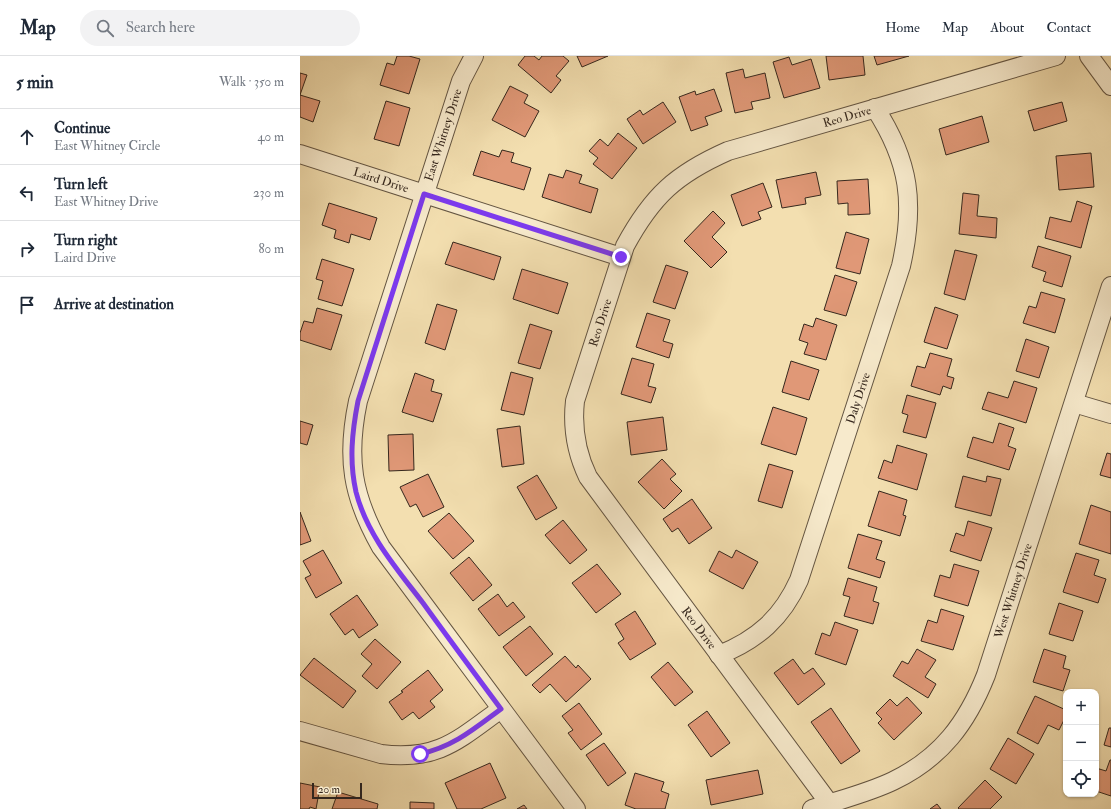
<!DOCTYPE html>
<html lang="en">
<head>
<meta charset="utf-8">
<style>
	body { margin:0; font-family:"IM FELL Double Pica",serif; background:#f2f2f3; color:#1f2937 }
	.controls { position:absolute; right:12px; bottom:12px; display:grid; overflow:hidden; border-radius:8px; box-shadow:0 1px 3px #0004 }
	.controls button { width:36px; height:36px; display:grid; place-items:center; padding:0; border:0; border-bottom:1px solid #e0e1e3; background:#fff; color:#1f2937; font:20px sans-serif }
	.scale { position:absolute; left:12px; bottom:10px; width:50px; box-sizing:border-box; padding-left:4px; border:2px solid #35271d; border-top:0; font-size:11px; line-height:14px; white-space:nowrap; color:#35271d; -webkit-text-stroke:3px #f7eacc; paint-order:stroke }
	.stop { position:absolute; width:12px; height:12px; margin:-9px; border:3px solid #7c3aed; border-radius:50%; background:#fff }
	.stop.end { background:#7c3aed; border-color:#fff; box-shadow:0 1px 4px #0008 }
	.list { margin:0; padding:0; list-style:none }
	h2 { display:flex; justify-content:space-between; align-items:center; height:52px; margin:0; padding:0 16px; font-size:17px }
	h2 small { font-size:13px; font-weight:400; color:#747a83 }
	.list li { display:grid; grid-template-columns:26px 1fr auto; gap:12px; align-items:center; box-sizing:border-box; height:56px; padding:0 16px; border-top:1px solid #e0e1e3 }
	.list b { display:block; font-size:15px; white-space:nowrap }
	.list p { margin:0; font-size:13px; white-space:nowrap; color:#747a83 }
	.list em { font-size:13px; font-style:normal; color:#747a83 }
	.icon { flex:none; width:22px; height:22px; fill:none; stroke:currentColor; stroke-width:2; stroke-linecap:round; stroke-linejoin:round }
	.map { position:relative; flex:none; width:811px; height:753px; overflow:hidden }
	header { display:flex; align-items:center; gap:24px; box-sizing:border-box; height:56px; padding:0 20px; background:#fff; border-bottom:1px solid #e0e1e3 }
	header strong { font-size:19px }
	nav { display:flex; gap:22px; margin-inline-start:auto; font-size:14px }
	.search { width:280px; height:36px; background:#f2f2f3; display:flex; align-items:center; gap:10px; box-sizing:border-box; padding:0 14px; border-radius:22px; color:#747a83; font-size:15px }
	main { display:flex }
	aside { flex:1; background:#fff }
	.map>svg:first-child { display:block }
	.building { fill:#e09877; stroke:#35271d }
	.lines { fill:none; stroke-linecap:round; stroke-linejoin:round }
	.street-casing { stroke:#645542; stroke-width:20 }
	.street { stroke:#f7eacc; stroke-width:18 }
	.route { stroke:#7c3aed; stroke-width:5 }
	.labels { text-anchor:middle; stroke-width:3; stroke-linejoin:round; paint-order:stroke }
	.street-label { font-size:12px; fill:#35271d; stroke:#f7eacc }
</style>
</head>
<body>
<header>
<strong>Map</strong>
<div class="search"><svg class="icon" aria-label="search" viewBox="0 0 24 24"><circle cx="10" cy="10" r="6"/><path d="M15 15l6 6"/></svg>Search here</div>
<nav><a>Home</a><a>Map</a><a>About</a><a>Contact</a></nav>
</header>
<main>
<aside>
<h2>5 min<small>Walk · 350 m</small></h2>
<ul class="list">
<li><svg class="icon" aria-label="ahead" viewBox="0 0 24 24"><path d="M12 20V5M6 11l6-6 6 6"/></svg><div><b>Continue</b><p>East Whitney Circle</p></div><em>40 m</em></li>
<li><svg class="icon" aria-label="left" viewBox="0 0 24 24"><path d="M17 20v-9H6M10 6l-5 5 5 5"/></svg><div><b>Turn left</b><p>East Whitney Drive</p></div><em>230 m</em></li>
<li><svg class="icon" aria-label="right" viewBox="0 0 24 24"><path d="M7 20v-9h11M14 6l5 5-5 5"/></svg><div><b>Turn right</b><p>Laird Drive</p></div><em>80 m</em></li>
<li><svg class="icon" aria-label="arrive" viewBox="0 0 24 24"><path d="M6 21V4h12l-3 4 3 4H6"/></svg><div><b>Arrive at destination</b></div></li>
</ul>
</aside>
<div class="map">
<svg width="811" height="753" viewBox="0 0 811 753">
	<rect width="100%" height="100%" fill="#f3dfb0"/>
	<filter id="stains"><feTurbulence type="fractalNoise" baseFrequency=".005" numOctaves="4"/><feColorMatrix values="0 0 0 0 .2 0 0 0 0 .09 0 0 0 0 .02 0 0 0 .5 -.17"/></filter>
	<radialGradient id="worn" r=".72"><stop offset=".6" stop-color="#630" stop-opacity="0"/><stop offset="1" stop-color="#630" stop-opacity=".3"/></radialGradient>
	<g class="building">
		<polygon points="97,0 109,0 120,3 109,38 80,29 87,7 94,9"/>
		<polygon points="225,0 234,0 239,4 242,0 263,0 269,5 256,20 261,24 251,37 218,9"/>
		<polygon points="277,0 308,0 282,11"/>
		<polygon points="526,0 563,0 565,19 529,24"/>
		<polygon points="574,0 609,0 577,9"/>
		<polygon points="489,1 492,9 511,3 520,32 484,42 473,6"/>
		<polygon points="443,13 445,22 465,17 470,42 451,46 453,53 435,57 426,17"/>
		<polygon points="0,17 7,19 0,39 20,45 13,66 0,61"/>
		<polygon points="210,30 228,39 224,47 239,55 225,81 192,64"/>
		<polygon points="414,33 422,55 405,61 408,69 391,75 379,41 395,35 396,39"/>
		<polygon points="86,45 110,52 99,90 74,83"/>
		<polygon points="363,46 376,66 343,88 327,63 340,54 343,59"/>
		<polygon points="762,46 767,65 734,75 728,55"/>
		<polygon points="682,60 689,86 646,99 639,73"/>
		<polygon points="318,77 337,92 312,123 293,108 298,102 289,95 300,83 308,90"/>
		<polygon points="202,94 214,97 211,106 231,112 224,134 173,119 181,95 199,101"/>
		<polygon points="791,97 794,131 759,134 756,100"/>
		<polygon points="266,114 282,119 279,127 298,133 291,157 242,141 249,118 263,122"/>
		<polygon points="516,116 521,139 505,142 506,148 482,152 476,124"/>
		<polygon points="568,123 570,158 548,159 548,147 538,148 537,125"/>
		<polygon points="463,127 472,151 458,156 461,163 442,170 431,139"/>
		<polygon points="663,137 679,139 677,160 697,162 696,182 659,178"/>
		<polygon points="777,145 792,150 781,192 745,182 750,161 771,166"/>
		<polygon points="29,147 77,162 70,184 51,178 49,187 34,182 36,174 22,169"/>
		<polygon points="413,155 425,167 412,181 427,196 411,212 384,185"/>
		<polygon points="546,176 569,183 560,218 536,212"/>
		<polygon points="153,186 201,201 194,224 145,208"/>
		<polygon points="738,190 771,200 762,231 743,225 746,216 732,211"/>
		<polygon points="655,194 677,199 665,244 644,238"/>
		<polygon points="22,203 54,213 42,250 18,243 23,225 16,223"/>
		<polygon points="366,209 388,216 375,253 353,246"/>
		<polygon points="222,213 268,227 258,258 213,243"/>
		<polygon points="535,219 557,226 546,260 524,254"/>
		<polygon points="741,236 765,243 755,277 723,267 729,250 736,252"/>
		<polygon points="137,248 157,254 145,294 125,287"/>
		<polygon points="635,251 658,259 647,293 624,286"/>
		<polygon points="17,252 42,259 31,294 0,284 0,277 4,265 13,267"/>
		<polygon points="347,257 370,264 363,285 373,288 369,302 336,291"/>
		<polygon points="516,262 537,269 526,304 504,298 508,287 499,284 504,268 513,271"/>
		<polygon points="230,268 252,275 240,313 218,307"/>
		<polygon points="726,283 749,291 739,322 716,315"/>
		<polygon points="630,297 652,303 647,320 654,322 651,333 643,330 640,339 611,330 617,310 625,312"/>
		<polygon points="332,302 354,308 348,330 356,332 351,347 321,338"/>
		<polygon points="491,305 519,314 509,344 482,336"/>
		<polygon points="211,316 233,322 224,359 201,354"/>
		<polygon points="115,317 134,324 131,335 142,338 133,366 102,356"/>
		<polygon points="714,325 737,332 726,367 682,353 688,336 708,342"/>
		<polygon points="607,339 636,347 626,382 603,376 608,359 602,357"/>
		<polygon points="473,351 507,362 496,399 461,388"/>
		<polygon points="363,361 367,394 331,399 327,366"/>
		<polygon points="0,365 13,369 7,389 0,387"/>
		<polygon points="699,367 714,372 708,390 716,393 709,414 667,401 673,381 693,387"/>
		<polygon points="220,370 224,408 202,411 197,373"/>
		<polygon points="113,378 114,414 89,415 88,379"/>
		<polygon points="597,389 627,398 617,434 578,422 584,404 592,407"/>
		<polygon points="807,397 811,398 811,422 800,419"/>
		<polygon points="362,403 376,418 370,423 382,435 364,453 338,426"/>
		<polygon points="469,408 493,415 482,452 458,445"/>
		<polygon points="128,418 144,451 123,461 116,448 110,451 100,431"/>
		<polygon points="237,419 257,452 236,464 217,431"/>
		<polygon points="663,420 686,426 687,420 701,423 691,460 655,451"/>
		<polygon points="579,435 607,444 603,459 606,460 600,480 568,470"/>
		<polygon points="392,443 412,472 389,488 378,472 372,476 363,463"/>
		<polygon points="791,449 811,456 811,498 779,488"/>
		<polygon points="0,456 11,485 0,489"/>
		<polygon points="149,457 174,485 153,503 128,475"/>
		<polygon points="263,464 287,494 270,508 245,479"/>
		<polygon points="668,465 692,472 681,505 650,495 656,477 664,480"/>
		<polygon points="558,478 582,485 576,503 585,506 580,522 548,512"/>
		<polygon points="23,494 42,527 16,542 5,522 11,519 3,505"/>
		<polygon points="436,494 458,506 443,533 409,515 419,495 432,502"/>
		<polygon points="776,497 799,504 794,519 806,523 798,547 763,536"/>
		<polygon points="169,501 192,529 173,545 150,517"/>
		<polygon points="297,508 321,538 296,557 272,527"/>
		<polygon points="654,508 679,515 668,550 634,540 640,519 650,522"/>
		<polygon points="548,522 577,531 573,545 579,547 573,568 544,560 550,541 543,539"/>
		<polygon points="198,538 207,551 213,546 225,561 199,580 178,553"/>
		<polygon points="57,539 78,569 59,582 53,573 45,579 30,558"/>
		<polygon points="759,547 783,555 773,585 749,578"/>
		<polygon points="641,553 664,560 653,594 621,585 628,564 637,567"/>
		<polygon points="335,555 356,588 330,604 318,587 324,583 315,568"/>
		<polygon points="535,566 558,574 546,609 515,598 522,577 530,580"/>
		<polygon points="230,570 253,598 226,620 203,591"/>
		<polygon points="75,583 101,606 77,633 62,620 72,608 61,598"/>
		<polygon points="617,593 636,604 625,621 636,628 628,642 593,620 602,605 608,608"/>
		<polygon points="744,593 766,600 763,612 770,614 763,635 733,626"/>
		<polygon points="265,600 276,612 278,609 291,623 266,646 250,628 240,637 232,629"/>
		<polygon points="14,602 56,635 43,652 0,619"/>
		<polygon points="493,603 504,618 513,612 525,628 498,649 474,617"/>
		<polygon points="368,606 393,636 375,650 351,621"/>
		<polygon points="128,614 143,634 130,645 135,651 119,663 113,656 102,664 89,646 103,636 101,635"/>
		<polygon points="735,640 766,654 766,660 759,674 748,669 738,688 717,677"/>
		<polygon points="607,641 622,657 594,684 578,667 582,663 576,657 590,643 597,650"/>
		<polygon points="279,647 302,678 281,694 268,677 273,674 262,660"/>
		<polygon points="531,652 560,695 541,708 511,666"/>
		<polygon points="407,655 430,687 411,701 388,669"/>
		<polygon points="809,672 811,672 811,691 804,689"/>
		<polygon points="708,682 734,698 716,728 690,713"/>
		<polygon points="304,687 326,717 308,730 286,699"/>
		<polygon points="810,704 811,704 811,740 796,735 796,712 806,715"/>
		<polygon points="190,707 206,742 181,753 157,753 145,727"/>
		<polygon points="458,714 463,738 411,749 406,724"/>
		<polygon points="335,717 364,726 361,735 369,738 365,753 336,753 325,749"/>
		<polygon points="685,724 702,741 690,753 659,753 658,752"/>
		<polygon points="0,727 20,731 16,753 10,751 9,753 0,753"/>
		<polygon points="38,736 78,748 77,753 32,753"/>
		<polygon points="110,746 134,747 134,753 110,753"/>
		<polygon points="637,748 641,753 630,753"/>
		<polygon points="224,749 227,753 217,753"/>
	</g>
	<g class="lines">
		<g class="street-casing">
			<g id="street">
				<path d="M174 0 161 25 58 345C46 402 52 440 81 491L276 753"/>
				<polyline points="789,0 811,30"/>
				<path id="s1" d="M0 98 321 201"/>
				<polyline points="774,347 811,358"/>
				<path id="s2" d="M419 599C457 584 482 562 499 524L601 210C615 148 610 106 575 52"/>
				<path d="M0 675 81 698C138 705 158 684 201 653"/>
				<path id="s3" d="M512 753C539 744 568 737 593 725 641 702 667 667 686 619L811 230"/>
				<path id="s4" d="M531 753 529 747 288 421C276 396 272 372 275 345L325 190C352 140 376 118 428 95L756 0"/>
			</g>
		</g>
		<use href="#street" class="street"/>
	</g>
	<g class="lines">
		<path class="route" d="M120 698C153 691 174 673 201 653 175 618 149 583 123 547 97 513 67 479 56 436 49 405 52 376 58 345L124 138 321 201"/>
	</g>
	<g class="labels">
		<g class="street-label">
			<text dy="4" stroke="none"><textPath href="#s4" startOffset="920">Reo Drive</textPath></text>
			<text transform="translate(143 79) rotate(-72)" y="4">East Whitney Drive</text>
			<text dy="4" stroke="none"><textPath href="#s1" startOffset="85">Laird Drive</textPath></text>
			<text dy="4" stroke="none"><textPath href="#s4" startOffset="572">Reo Drive</textPath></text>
			<text dy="4" stroke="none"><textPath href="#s2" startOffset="304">Daly Drive</textPath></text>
			<text dy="4" stroke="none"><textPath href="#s3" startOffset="319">West Whitney Drive</textPath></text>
			<text transform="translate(399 572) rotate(53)" y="4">Reo Drive</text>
		</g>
	</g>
	<rect width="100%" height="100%" filter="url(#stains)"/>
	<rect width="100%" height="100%" fill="url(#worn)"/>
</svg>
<div class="controls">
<button>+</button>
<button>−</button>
<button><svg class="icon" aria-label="locate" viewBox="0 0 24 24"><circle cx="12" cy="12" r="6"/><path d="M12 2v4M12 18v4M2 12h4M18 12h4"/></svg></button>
</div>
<div class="scale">20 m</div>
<div class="stop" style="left:120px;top:698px"></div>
<div class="stop end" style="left:321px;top:201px"></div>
</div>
</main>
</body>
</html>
